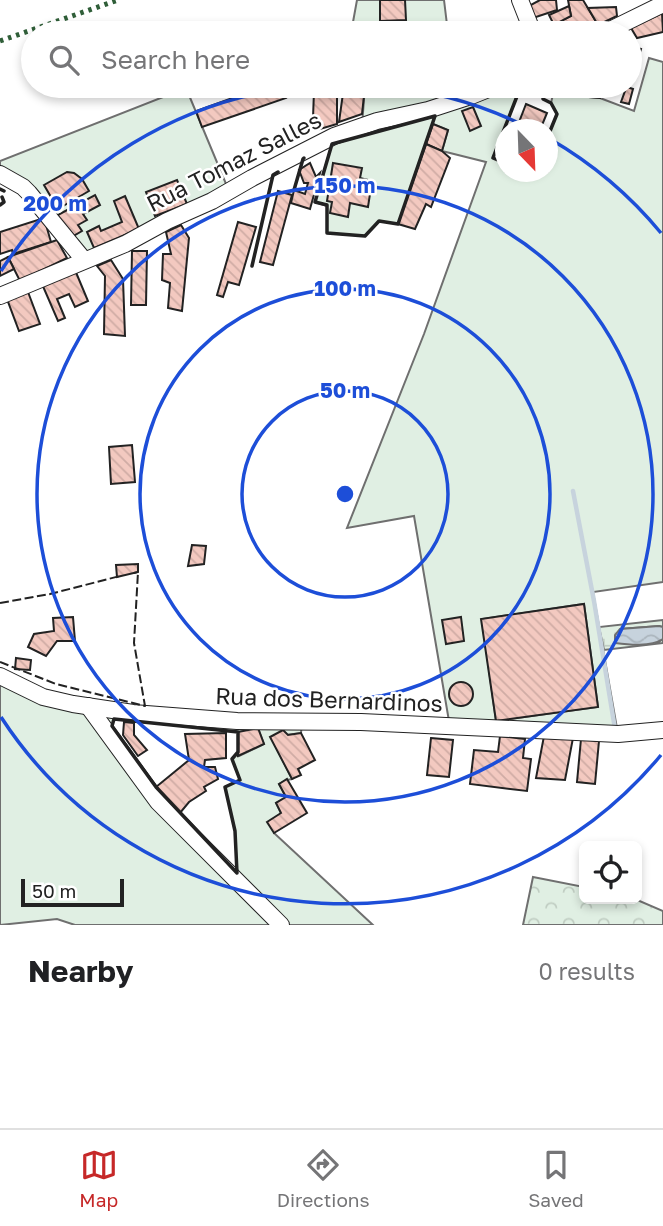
<!DOCTYPE html>
<html lang="en">
<head>
<meta charset="utf-8">
<style>
	body { margin:0; font-family:"Golos Text",sans-serif; background:#f6f6f6; color:#202124 }
	.controls { position:absolute; right:21px; bottom:21px; display:grid; overflow:hidden; border-radius:10px; box-shadow:0 4px 10px #0003 }
	.controls button { width:63px; height:63px; display:grid; place-items:center; padding:0; border:0; border-bottom:2px solid #e0e0e0; background:#fff; color:#202124; font:35px sans-serif }
	.compass { position:absolute; left:495px; top:119px; width:63px; height:63px; border-radius:50%; background:#fff; box-shadow:0 4px 10px #0003; rotate:157deg }
	.scale { position:absolute; left:21px; bottom:18px; width:103px; box-sizing:border-box; padding-left:7px; border:4px solid #222; border-top:0; font-size:19px; line-height:24px; white-space:nowrap; color:#222; -webkit-text-stroke:5px #fff; paint-order:stroke }
	.list { margin:0; padding:0; list-style:none }
	h2 { display:flex; justify-content:space-between; align-items:center; height:91px; margin:0; padding:0 28px; font-size:30px }
	h2 small { font-size:23px; font-weight:400; color:#757577 }
	.icon { flex:none; width:38px; height:38px; fill:none; stroke:currentColor; stroke-width:2; stroke-linecap:round; stroke-linejoin:round }
	.map { position:relative; flex:none; width:663px; height:925px; overflow:hidden }
	.search { position:absolute; background:#fff; box-shadow:0 4px 10px #0003; left:21px; right:21px; top:21px; height:77px; display:flex; align-items:center; gap:18px; box-sizing:border-box; padding:0 24px; border-radius:38px; color:#757577; font-size:26px }
	.sheet { height:203px; background:#fff }
	nav { display:flex; justify-content:space-around; align-items:center; box-sizing:border-box; height:98px; border-top:2px solid #e0e0e0; background:#fff; font-size:19px; color:#757577 }
	nav a { display:grid; justify-items:center; gap:4px }
	nav .on { color:#c62828 }
	.map>svg:first-child { display:block }
	.green { fill:#e0efe3; stroke:#6f6f6f; stroke-width:2; fill-rule:evenodd }
	.forest { fill:url(#forest-crowns); stroke:#6f6f6f; stroke-width:2 }
	.wetland { fill:url(#wetland-marsh); stroke:#6f6f6f; stroke-width:2 }
	.water { fill:url(#water-waves); stroke:#6f6f6f; stroke-width:2 }
	.lines { fill:none; stroke-linecap:round; stroke-linejoin:round }
	.stream { stroke:#c7d3dd; stroke-width:4.5 }
	.building { fill:url(#building-back-hatch); stroke:#222; stroke-width:2 }
	.minor-casing { stroke:#222; stroke-width:18 }
	.minor { stroke:#fff; stroke-width:16 }
	.hedge { stroke:#2f5e38; stroke-width:5; stroke-dasharray:3.5 5; stroke-linecap:butt }
	.fence { stroke:#222; stroke-width:2; stroke-dasharray:9 3.5; stroke-linecap:butt }
	.wall { stroke:#222; stroke-width:3.5 }
	.ring { fill:none; stroke:#1d4ed8; stroke-width:3.5 }
	.labels { text-anchor:middle; stroke-width:5; stroke-linejoin:round; paint-order:stroke }
	.street-label { font-size:23px; fill:#222; stroke:#fff }
	.centre { fill:#1d4ed8; stroke:#fff; stroke-width:3.5 }
	.ring-label { font-size:21px; text-anchor:middle; font-weight:bold; fill:#1d4ed8; stroke:#fff; stroke-width:5; stroke-linejoin:round; paint-order:stroke }
</style>
</head>
<body>
<div class="map">
<svg width="663" height="925" viewBox="0 0 663 925">
	<defs>
		<pattern id="forest-crowns" width="20" height="18" patternUnits="userSpaceOnUse" patternTransform="scale(1.75)"><rect width="20" height="18" fill="#e0efe3"/><path d="M2 6a3 3 0 1 1 6 0M12 15a3 3 0 1 1 6 0" fill="none" stroke="#c0cdc2"/></pattern>
		<pattern id="wetland-marsh" width="20" height="14" patternUnits="userSpaceOnUse" patternTransform="scale(1.75)"><rect width="20" height="14" fill="#e0efe3"/><path d="M1 5h8M5 5V1M11 12h8M15 12V8" fill="none" stroke="#c0cdc2"/></pattern>
		<pattern id="water-waves" width="16" height="10" patternUnits="userSpaceOnUse" patternTransform="scale(1.75)"><rect width="16" height="10" fill="#c7d3dd"/><path d="M0 5q4-4 8 0t8 0" fill="none" stroke="#abb5bd"/></pattern>
		<pattern id="building-back-hatch" width="6" height="6" patternUnits="userSpaceOnUse" patternTransform="scale(1.75)"><rect width="6" height="6" fill="#f3c9c0"/><path d="M-1 5l2 2M0 0l6 6M5-1l2 2" fill="none" stroke="#d0aca5"/></pattern>
	</defs>
	<rect width="100%" height="100%" fill="#fff"/>
	<g class="green">
		<polygon points="357,0 444,0 448,33 351,33"/>
		<path d="M649 58 663 62V582L593 592 618 734 450 727 414 516 347 528 424 334 486 162 442 151 448 130 433 124 398 224 379 221 365 236 327 233V206L315 202 334 136 362 126 365 86H455L457 100 495 86H521L493 158 505 162V172H548V136L557 114 551 103 553 94 600 98 634 111ZM584 604 598 707 496 721 482 619Z"/>
		<polygon points="186,88 229,191 84,260 0,174 0,161"/>
		<path d="M0 676 43 697 302 722 301 733 271 737 292 779 287 780 279 784 286 797 276 803 281 813 274 833 373 925H75L57 919 0 925ZM114 719 238 732 258 728 264 744 239 756 238 752 232 759 240 780 225 787 235 831 237 872 156 787 112 726Z"/>
	</g>
	<polygon class="forest" points="533,877 584,887 584,899 635,899 663,911 663,925 523,925"/>
	<polygon class="wetland" points="663,620 663,627 659,626 620,629 657,643 663,639 663,643 604,650 599,627"/>
	<path class="water" d="M659 626 663 627V639C650 647 630 645 615 643V635L620 629Z"/>
	<g class="lines">
		<polyline class="stream" points="573,491 594,601 615,729"/>
	</g>
	<g class="building">
		<polygon points="380,0 405,0 406,20 380,21"/>
		<polygon points="540,0 556,0 557,10 530,19 527,7"/>
		<polygon points="568,0 583,0 598,25 584,33 567,33 560,21 571,16"/>
		<polygon points="569,6 571,16 554,25 549,15"/>
		<polygon points="616,7 617,16 598,25 588,8"/>
		<polygon points="662,13 663,32 637,38 631,28"/>
		<polygon points="630,46 641,49 635,70 630,68"/>
		<polygon points="266,86 281,86 286,98 202,127 196,111"/>
		<polygon points="344,86 365,86 362,114 339,122"/>
		<polygon points="554,86 605,86 600,98 553,94"/>
		<polygon points="611,86 624,86 633,89 629,104 621,102 625,91"/>
		<polygon points="314,91 337,91 337,124 320,129 318,117 313,118"/>
		<polygon points="526,104 547,113 540,130 516,130"/>
		<polygon points="473,107 481,126 470,131 462,111"/>
		<polygon points="433,124 448,130 442,151 426,144"/>
		<polygon points="426,144 442,151 450,158 431,207 426,204 415,229 398,224"/>
		<polygon points="310,163 316,177 320,173 310,209 291,203 294,190 305,194 308,183 304,183 299,170"/>
		<polygon points="333,163 362,168 360,178 372,181 368,207 350,203 348,217 330,213 332,202 327,201"/>
		<polygon points="67,172 74,173 82,179 89,191 58,209 44,185"/>
		<polygon points="177,180 187,204 155,216 146,192"/>
		<polygon points="278,191 292,195 273,265 260,262"/>
		<polygon points="95,195 100,205 83,214 87,220 78,225 82,231 68,239 56,216"/>
		<polygon points="125,196 139,229 94,248 87,232 99,226 101,231 122,222 114,201"/>
		<polygon points="44,218 51,242 13,254 12,250 0,254 0,232"/>
		<polygon points="238,222 256,227 239,285 228,282 223,297 217,295"/>
		<polygon points="181,225 189,238 182,311 168,308 170,283 162,280 163,254 171,254 166,232"/>
		<polygon points="57,240 67,258 20,281 8,257"/>
		<polygon points="132,251 147,251 146,305 131,305"/>
		<polygon points="8,257 14,269 0,276 0,261"/>
		<polygon points="111,260 123,279 125,336 104,334 105,276 97,266"/>
		<polygon points="75,270 88,301 75,307 69,294 57,299 65,318 58,321 42,284"/>
		<polygon points="28,292 40,324 19,331 7,299"/>
		<polygon points="132,445 135,482 111,484 109,447"/>
		<polygon points="192,545 206,546 204,564 188,566"/>
		<polygon points="138,564 138,572 117,577 116,565"/>
		<polygon points="584,604 598,707 496,721 481,619"/>
		<polygon points="73,617 75,641 57,641 46,656 28,647 34,634 54,631 53,618"/>
		<polygon points="461,617 464,641 446,644 442,620"/>
		<polygon points="16,658 31,660 30,670 15,669"/>
		<circle cx="461" cy="694" r="12"/>
		<polygon points="124,722 134,723 134,735 147,750 138,756 123,735"/>
		<polygon points="258,728 264,744 238,756 238,732"/>
		<polygon points="283,730 288,735 301,733 315,760 298,769 301,775 292,779 270,737"/>
		<polygon points="226,733 226,758 205,760 204,767 215,767 218,779 204,787 206,791 189,802 180,813 156,787 189,760 185,734"/>
		<polygon points="500,736 525,739 523,758 531,759 527,791 470,784 474,750 498,752"/>
		<polygon points="544,736 573,738 565,780 536,778"/>
		<polygon points="431,738 453,740 449,777 427,775"/>
		<polygon points="581,739 599,741 595,784 577,782"/>
		<polygon points="287,779 307,813 274,833 267,822 281,813 276,803 286,797 279,784"/>
	</g>
	<g class="lines">
		<g class="minor-casing">
			<g id="minor">
				<polyline points="520,0 533,33"/>
				<polyline points="604,33 663,4"/>
				<polyline points="0,174 23,187 29,193 84,260"/>
				<polyline points="0,296 125,244 167,221 212,201 252,178 334,136 377,121 428,110 471,96 496,86"/>
				<polyline points="0,676 43,697 73,704 133,713 237,721 361,722 618,734 663,730"/>
				<polyline points="88,706 158,802 281,925"/>
			</g>
		</g>
		<use href="#minor" class="minor"/>
		<polyline class="hedge" points="0,41 118,0"/>
		<g class="fence">
			<polyline points="0,603 50,594 120,576"/>
			<polyline points="0,662 56,684 145,706 134,643 138,572 134,573"/>
		</g>
		<g class="wall">
			<polyline points="544,86 543,99 551,103 557,114 548,136"/>
			<polyline points="528,89 529,86"/>
			<polygon points="435,116 398,224 379,221 365,236 327,233 327,205 315,202 332,144"/>
			<polyline points="505,163 493,158 521,86"/>
			<polyline points="0,189 4,191"/>
			<polyline points="294,190 303,159 304,158"/>
			<polyline points="0,205 4,202 2,197"/>
			<polyline points="252,266 273,175 278,172"/>
			<polygon points="114,719 238,732 238,752 232,759 240,780 225,787 235,831 237,873 156,787 112,726"/>
		</g>
	</g>
	<g class="ring">
		<circle cx="345" cy="494" r="103"/>
		<circle cx="345" cy="494" r="205"/>
		<circle cx="345" cy="494" r="308"/>
		<path d="M661 755A410 410 0 0 1 1 717M1 271A410 410 0 0 1 306 86M384 86A410 410 0 0 1 531 129M550 139A410 410 0 0 1 661 233"/>
	</g>
	<g class="labels">
		<g class="street-label">
			<text transform="translate(234 162) rotate(-27)" y="8">Rua Tomaz Salles</text>
			<text transform="translate(329 700) rotate(2)" y="8">Rua dos Bernardinos</text>
		</g>
	</g>
	<circle cx="345" cy="494" r="10" class="centre"/>
	<g class="ring-label">
		<text x="345" y="193">150 m</text>
		<text x="55" y="211">200 m</text>
		<text x="345" y="296">100 m</text>
		<text x="345" y="398">50 m</text>
	</g>
</svg>
<div class="controls">
<button><svg class="icon" aria-label="locate" viewBox="0 0 24 24"><circle cx="12" cy="12" r="6"/><path d="M12 2v4M12 18v4M2 12h4M18 12h4"/></svg></button>
</div>
<svg class="compass" viewBox="-18 -18 36 36"><path d="M0-13l5 13h-10z" fill="#e53935"/><path d="M0 13l5-13h-10z" fill="#757577"/></svg>
<div class="scale">50 m</div>
<div class="search"><svg class="icon" aria-label="search" viewBox="0 0 24 24"><circle cx="10" cy="10" r="6"/><path d="M15 15l6 6"/></svg>Search here</div>
</div>
<section class="sheet">
<h2>Nearby<small>0 results</small></h2>
<ul class="list">
</ul>
</section>
<nav>
<a class="on"><svg class="icon" aria-label="map" viewBox="0 0 24 24"><path d="M3 6l6-2 6 2 6-2v14l-6 2-6-2-6 2zM9 4v14M15 6v14"/></svg>Map</a>
<a><svg class="icon" aria-label="directions" viewBox="0 0 24 24"><path d="M12 3l9 9-9 9-9-9zM9 14v-3h6M13 9l2 2-2 2"/></svg>Directions</a>
<a><svg class="icon" aria-label="saved" viewBox="0 0 24 24"><path d="M7 4h10v16l-5-4-5 4z"/></svg>Saved</a>
</nav>
</body>
</html>
